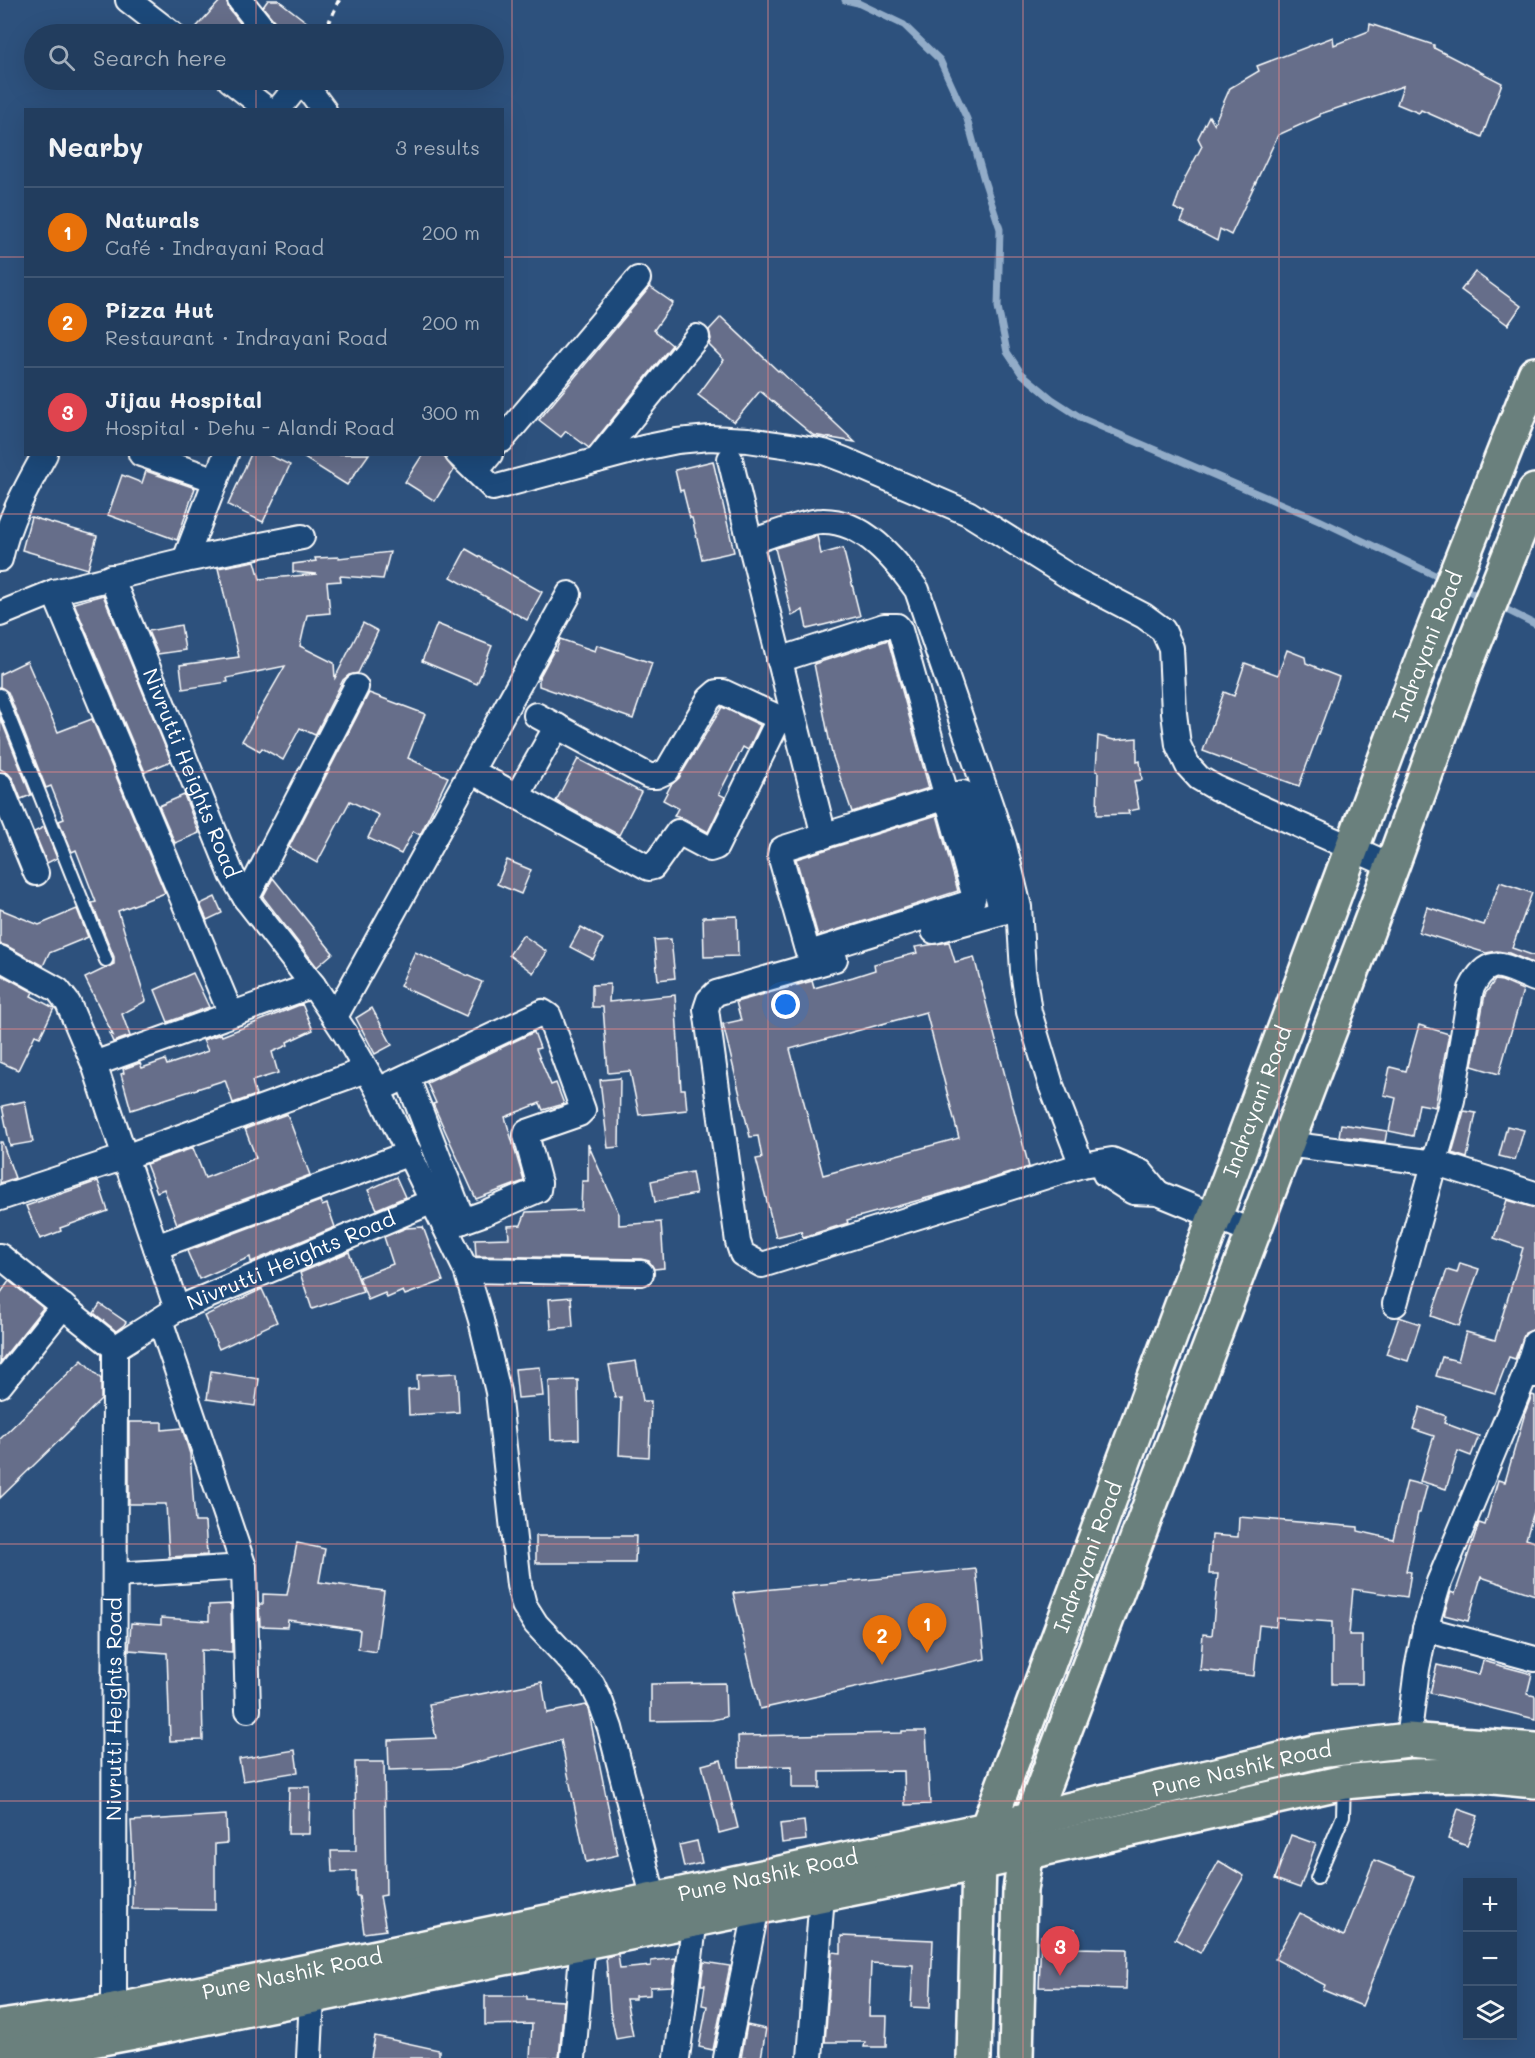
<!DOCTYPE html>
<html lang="en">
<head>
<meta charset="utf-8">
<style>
	body { margin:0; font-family:Mali,sans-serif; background:#2a4464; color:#f1f3f6 }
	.controls { position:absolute; right:18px; bottom:18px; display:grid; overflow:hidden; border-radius:0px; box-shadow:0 6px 24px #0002 }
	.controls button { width:54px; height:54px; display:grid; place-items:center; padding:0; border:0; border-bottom:2px solid #3f5673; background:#223d5e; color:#f1f3f6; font:30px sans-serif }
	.you { position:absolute; left:786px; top:1005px; width:21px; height:21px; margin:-15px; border:4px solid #fff; border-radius:50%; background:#1a73e8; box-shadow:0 0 0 9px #1a73e833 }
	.badge { display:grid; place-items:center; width:39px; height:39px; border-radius:50%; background:#ffd166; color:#fff; font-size:20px; font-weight:700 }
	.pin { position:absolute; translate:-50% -50px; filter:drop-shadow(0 2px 3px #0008) }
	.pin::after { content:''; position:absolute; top:32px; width:21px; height:18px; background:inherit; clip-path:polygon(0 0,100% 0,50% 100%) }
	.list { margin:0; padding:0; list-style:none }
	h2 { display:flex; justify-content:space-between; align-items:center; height:78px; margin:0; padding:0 24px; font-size:26px }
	h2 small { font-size:20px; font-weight:400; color:#a2aebc }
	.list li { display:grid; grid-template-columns:39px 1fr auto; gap:18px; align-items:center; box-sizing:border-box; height:90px; padding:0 24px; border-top:2px solid #3f5673 }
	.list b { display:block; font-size:22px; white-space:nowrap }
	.list p { margin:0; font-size:20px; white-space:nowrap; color:#a2aebc }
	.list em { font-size:20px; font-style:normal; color:#a2aebc }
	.icon { flex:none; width:33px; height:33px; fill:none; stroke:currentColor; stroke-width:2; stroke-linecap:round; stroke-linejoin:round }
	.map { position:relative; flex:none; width:1535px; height:2058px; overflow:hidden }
	.search { position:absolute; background:#223d5e; box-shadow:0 6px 24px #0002; left:24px; top:24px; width:480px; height:66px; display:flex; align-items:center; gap:15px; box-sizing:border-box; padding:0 21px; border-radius:33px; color:#a2aebc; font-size:22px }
	.panel { position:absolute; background:#223d5e; box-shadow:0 6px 24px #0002; left:24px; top:108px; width:480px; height:348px; border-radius:0px }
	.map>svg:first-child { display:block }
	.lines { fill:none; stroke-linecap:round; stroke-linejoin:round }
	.stream { stroke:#92acc8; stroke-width:7 }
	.building { fill:#666e8a; stroke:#fff; stroke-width:1.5; fill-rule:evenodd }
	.service-casing { stroke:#fff; stroke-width:16 }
	.minor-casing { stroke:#fff; stroke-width:28 }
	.primary-casing { stroke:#fff; stroke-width:38 }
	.trunk-casing { stroke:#fff; stroke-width:38 }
	.path { stroke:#fff; stroke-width:4; stroke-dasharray:6 4.5; stroke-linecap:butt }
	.service { stroke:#1f4a7a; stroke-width:12 }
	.minor { stroke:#1f4a7a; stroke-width:24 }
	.primary { stroke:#6a807d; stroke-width:33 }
	.trunk { stroke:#6a807d; stroke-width:33 }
	.grid { fill:none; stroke:#e88989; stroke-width:1.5; stroke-opacity:0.55 }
	.labels { text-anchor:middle; stroke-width:4.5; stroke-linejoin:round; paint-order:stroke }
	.street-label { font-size:21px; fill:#fff; stroke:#1f4a7a }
</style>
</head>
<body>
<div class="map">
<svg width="1535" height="2058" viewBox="0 0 1535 2058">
	<rect width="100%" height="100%" fill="#2d517d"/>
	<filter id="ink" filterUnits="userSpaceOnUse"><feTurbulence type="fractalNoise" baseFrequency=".0167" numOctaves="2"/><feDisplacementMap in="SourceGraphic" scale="12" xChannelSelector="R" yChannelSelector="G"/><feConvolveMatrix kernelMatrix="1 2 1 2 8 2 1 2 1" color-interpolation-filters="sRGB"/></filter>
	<g filter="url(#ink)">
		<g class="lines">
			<g class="stream">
				<polyline points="845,0 858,3 904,25 940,60 967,119 984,180 1000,229 998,307 1007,352 1021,373 1052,399 1083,419 1319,520 1443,579"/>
				<polyline points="1459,586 1484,599"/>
				<polyline points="1499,606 1535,624"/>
			</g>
		</g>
		<g class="building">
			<polygon points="221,0 226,0 229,9 247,32 245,34 190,34"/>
			<polygon points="268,0 278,0 322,34 281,34 278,25 263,7"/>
			<polygon points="1370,24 1434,45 1434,48 1502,83 1482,137 1421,110 1419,113 1397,104 1403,86 1320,114 1320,116 1278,135 1231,235 1220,229 1217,241 1181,222 1185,213 1174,208 1185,178 1202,146 1198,138 1209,116 1214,124 1230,88 1259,71 1257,66 1333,37 1334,45 1369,31"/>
			<polygon points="1475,272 1521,306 1508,325 1461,290"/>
			<polygon points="650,287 673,303 654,330 672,345 589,448 566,431 561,437 539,420"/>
			<polygon points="721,317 778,371 779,370 855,442 813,435 760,391 734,422 698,395 724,360 709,345 711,339 709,330"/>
			<polygon points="251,454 267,454 290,465 263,522 228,505"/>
			<polygon points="298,454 369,454 347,485"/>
			<polygon points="423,454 442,454 454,470 435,501 405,482"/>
			<polygon points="713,461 734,552 702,559 692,518 690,518 683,490 680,491 675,470"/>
			<polygon points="146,471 195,488 177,540 108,515 122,475 142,483"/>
			<polygon points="31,517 97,536 88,569 22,550"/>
			<polygon points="817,536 821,554 843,548 860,616 807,629 803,610 792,616 775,548"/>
			<polygon points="466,549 542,592 527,620 451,577"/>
			<polygon points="390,552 383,579 340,576 341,581 327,582 330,613 307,615 300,646 334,663 335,678 363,623 378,631 358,673 349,675 343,680 315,735 300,728 283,760 262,748 260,751 242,741 285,666 227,678 228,682 183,689 180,665 239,657 218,568 255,561 260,579 317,574 293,572 293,564 316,561 315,558 339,557 339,558"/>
			<polygon points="103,595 171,761 145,772 74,603"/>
			<polygon points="437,624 492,646 477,684 422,661"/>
			<polygon points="181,625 185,650 158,654 148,631"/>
			<polygon points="560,639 595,651 597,645 652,663 633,719 539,686 539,678 554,650 556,651"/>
			<polygon points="888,640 929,788 852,812 832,754 814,664"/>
			<polygon points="1287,650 1305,657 1306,663 1316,667 1316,668 1339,677 1299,786 1203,751 1224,692 1234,696 1245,663 1278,675"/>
			<polygon points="27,661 58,732 92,719 165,893 118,911 146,1001 122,1014 130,1036 113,1042 109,1033 113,1035 85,978 114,964 114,957 92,903 96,902 76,850 72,852 59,821 64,819 51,786 46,788 8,692 0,687 0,674"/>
			<polygon points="369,693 425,714 408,758 448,777 420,835 413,831 401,854 368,838 379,815 350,801 317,863 289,847"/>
			<polygon points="722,707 760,725 748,750 743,747 719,794 725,797 708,832 685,819 674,816 678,808 663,800 671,785 679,778"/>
			<polygon points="0,717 31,795 21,799 13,779 8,773 0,769"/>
			<polygon points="1098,736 1114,740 1137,738 1137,762 1140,761 1142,780 1134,781 1139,809 1128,811 1129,814 1097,815 1098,771 1096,771"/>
			<polygon points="578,759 641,792 619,835 556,801"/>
			<polygon points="184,795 199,833 175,843 159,806"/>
			<polygon points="937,815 958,891 818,936 796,859"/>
			<polygon points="44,827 57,858 47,863 34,832"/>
			<polygon points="507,860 531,870 521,894 497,884"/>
			<polygon points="273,878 333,953 317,967 263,897"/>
			<polygon points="1500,882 1532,893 1512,948 1535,956 1535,964 1509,953 1497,951 1486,953 1419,932 1427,907 1484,925"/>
			<polygon points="215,897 222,913 207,920 200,904"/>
			<polygon points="0,909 39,925 77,909 88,937 49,953 43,966 7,946 0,944"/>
			<polygon points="737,916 738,956 704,957 703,917"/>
			<polygon points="581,927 603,939 593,959 570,947"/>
			<polygon points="523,935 547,952 533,973 509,955"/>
			<polygon points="671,939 675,978 658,980 654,940"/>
			<path d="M949 942 955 962 974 957 1029 1167 934 1196 847 1220 848 1223 803 1237 801 1231 776 1237 756 1159 762 1158 758 1136 750 1137 723 1024 741 1020 736 1002 812 981 814 988 853 977 875 970 874 964 917 953 915 947ZM926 1012 959 1138 823 1175 790 1049Z"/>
			<polygon points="415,952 482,982 466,1016 400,986"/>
			<polygon points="193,973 209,1007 168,1022 155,990"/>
			<polygon points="0,974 33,992 31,996 54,1008 40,1037 35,1035 18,1070 0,1062"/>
			<polygon points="1495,980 1502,981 1523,990 1499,1074 1472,1066 1485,994"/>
			<polygon points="610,984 609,1002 675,995 681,1089 685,1089 687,1110 639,1115 630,1071 608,1073 603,1007 592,1007 592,985"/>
			<polygon points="302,1004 313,1030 287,1042 288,1045 272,1052 278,1073 252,1081 256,1095 233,1103 225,1080 131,1110 121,1074 124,1073 123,1069 140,1063 142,1068 165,1060 167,1065 208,1051 203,1040 221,1034 222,1036"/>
			<polygon points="372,1008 392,1045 375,1054 356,1018"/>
			<polygon points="1419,1025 1449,1034 1435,1107 1419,1104 1413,1136 1389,1131 1396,1098 1384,1095 1390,1067 1406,1071"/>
			<polygon points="534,1032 540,1048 536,1049 551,1085 556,1083 564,1104 543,1110 540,1103 505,1117 524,1181 476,1199 433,1104 436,1103 427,1083"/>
			<polygon points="620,1078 619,1147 608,1148 600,1080"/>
			<polygon points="25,1101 33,1142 10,1146 2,1106"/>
			<polygon points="1464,1111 1476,1113 1467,1158 1452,1153"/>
			<polygon points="287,1114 310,1175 177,1224 164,1189 157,1192 146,1164 193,1148 205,1178 256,1158 245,1129"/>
			<polygon points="1341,1124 1387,1131 1385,1142 1339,1136"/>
			<polygon points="1507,1126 1524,1130 1515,1160 1499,1156"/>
			<polygon points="0,1142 2,1142 15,1178 0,1183"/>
			<polygon points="588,1144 619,1214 619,1225 661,1222 664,1268 654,1269 649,1261 641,1259 476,1256 475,1239 509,1238 508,1226 521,1225 526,1212 581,1210 582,1181 588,1181"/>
			<polygon points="692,1172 696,1194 655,1202 651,1181"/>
			<polygon points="396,1177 405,1197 377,1209 368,1190"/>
			<polygon points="98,1181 108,1211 60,1228 61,1231 40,1239 26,1206"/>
			<polygon points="1507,1200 1535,1208 1535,1329 1525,1333 1515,1359 1509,1357 1495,1393 1436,1376 1442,1357 1458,1361 1466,1332 1495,1340 1523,1248 1494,1238"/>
			<polygon points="320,1201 322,1206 327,1204 335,1227 251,1262 250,1257 199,1279 187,1251"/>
			<polygon points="423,1227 443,1281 405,1295 403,1291 387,1298 385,1293 368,1300 359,1277 393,1264 384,1237 406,1228"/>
			<polygon points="349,1252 363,1292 312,1309 300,1273"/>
			<polygon points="1460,1263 1479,1269 1459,1326 1431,1316 1447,1270 1457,1273"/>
			<polygon points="9,1281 43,1308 0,1362 0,1294"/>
			<polygon points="262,1289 277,1322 219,1349 204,1316"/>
			<polygon points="571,1297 573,1327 551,1329 549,1299"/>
			<polygon points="100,1304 126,1322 124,1325 116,1331 94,1313"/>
			<polygon points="1399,1317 1420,1324 1408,1361 1386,1354"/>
			<polygon points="82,1360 101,1379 101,1400 0,1498 0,1439"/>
			<polygon points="636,1361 643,1401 651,1401 649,1457 619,1455 621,1397 615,1398 609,1365"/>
			<polygon points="540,1367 543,1396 518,1398 515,1369"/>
			<polygon points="211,1371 259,1379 255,1406 207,1399"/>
			<polygon points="457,1373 459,1412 409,1415 408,1390 418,1389 417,1375"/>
			<polygon points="578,1380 579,1439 551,1440 549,1381"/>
			<polygon points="1532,1395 1535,1396 1535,1508 1526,1539 1535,1542 1535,1595 1481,1577 1468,1621 1444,1615 1451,1592 1455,1594 1479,1523 1485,1525 1498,1480 1505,1482 1525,1413"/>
			<polygon points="1420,1407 1446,1416 1444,1423 1479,1436 1471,1456 1458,1451 1446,1489 1420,1481 1434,1436 1413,1429"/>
			<polygon points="129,1422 162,1422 162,1430 182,1428 190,1454 195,1522 205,1522 207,1555 169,1557 166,1504 129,1504"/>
			<polygon points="1407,1481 1427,1486 1420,1513 1418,1513 1406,1571 1411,1572 1407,1597 1353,1589 1349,1635 1362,1635 1362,1684 1332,1684 1332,1622 1277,1618 1276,1627 1259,1625 1254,1676 1200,1670 1203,1634 1212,1635 1218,1574 1209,1574 1212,1535 1238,1537 1239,1517 1358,1527 1358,1531 1393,1539"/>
			<polygon points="536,1536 636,1536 635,1563 536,1563"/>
			<polygon points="297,1543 325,1549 319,1582 384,1591 376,1652 358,1649 360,1630 288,1620 287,1627 260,1626 259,1604 263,1604 263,1594 287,1595"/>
			<polygon points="976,1569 985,1659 760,1709 733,1593"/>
			<polygon points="231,1604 232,1652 201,1650 203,1740 170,1741 167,1653 129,1650 131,1623 161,1625 161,1618 209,1621 209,1605"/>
			<polygon points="1483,1661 1532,1674 1527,1694 1535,1696 1535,1719 1430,1693 1437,1665 1479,1675"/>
			<polygon points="542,1682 547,1713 586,1705 588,1708 618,1855 586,1862 561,1740 454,1768 389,1770 388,1740 436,1738 429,1704"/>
			<polygon points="725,1683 726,1717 712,1720 651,1721 651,1684"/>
			<polygon points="902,1731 926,1731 930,1804 905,1805 904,1771 820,1772 820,1788 792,1788 792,1766 739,1767 738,1736 902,1733"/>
			<polygon points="295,1750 298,1772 243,1781 239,1759"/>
			<polygon points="721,1760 738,1828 719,1833 702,1765"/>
			<polygon points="355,1762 384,1762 386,1895 380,1896 386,1930 364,1933 359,1896 356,1896 356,1871 332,1872 331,1851 356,1851"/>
			<polygon points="289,1787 310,1787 309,1834 288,1834"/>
			<polygon points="1458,1809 1478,1816 1467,1846 1448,1839"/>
			<polygon points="226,1815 227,1843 215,1844 215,1910 132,1909 133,1859 131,1821"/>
			<polygon points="804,1821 806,1840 782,1843 780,1824"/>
			<polygon points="1291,1835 1316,1844 1300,1888 1275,1879"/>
			<polygon points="697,1841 702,1863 684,1867 679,1845"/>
			<polygon points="1374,1860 1414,1876 1362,2006 1323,1990 1325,1985 1275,1959 1300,1913 1344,1936"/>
			<polygon points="1219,1861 1244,1876 1200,1953 1175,1939"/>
			<polygon points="1055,1928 1075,1929 1075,1948 1127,1949 1126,1989 1039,1987 1041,1936 1055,1936"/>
			<polygon points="841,1936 933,1940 930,2008 911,2007 913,1965 871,1963 869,2016 887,2016 886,2047 864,2047 865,2042 825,2042 832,1952 841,1953"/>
			<polygon points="618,1954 620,1969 651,1966 651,1961 676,1958 672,1986 650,1987 650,1995 635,1996 635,1999 626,1999 633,2036 616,2039 610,2010 606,1957"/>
			<polygon points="704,1962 730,1966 713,2050 699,2047 707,2006 702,2005 705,1985 701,1985"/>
			<polygon points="485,1996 527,1996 527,1999 564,2001 559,2058 530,2058 532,2024 485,2025"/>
			<polygon points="747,2025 766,2029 761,2058 741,2058"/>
			<polygon points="375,2036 439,2050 439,2058 371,2058"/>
		</g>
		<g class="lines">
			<g class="service-casing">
				<g id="service">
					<polyline points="0,695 106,960"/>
					<polyline points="1317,1878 1343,1816 1344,1783"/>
				</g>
			</g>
			<g class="minor-casing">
				<g id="minor">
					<polyline points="128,0 172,34"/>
					<polyline points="240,0 267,34"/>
					<polyline points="230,80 268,110"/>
					<polyline points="302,80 324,110"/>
					<polyline points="278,110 302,80"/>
					<polyline points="502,440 638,279"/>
					<polyline points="141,454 216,480"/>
					<polyline points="458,454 493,488 643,448 677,441 710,438 748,440 797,447 824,452 845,460 968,513 1073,579 1144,616 1163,630 1171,648 1174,713 1178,745 1188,766 1199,778 1216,788 1392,866"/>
					<path d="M730 459 750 542C767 537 806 521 822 521 863 520 895 559 917 590L1004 845 1019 907 1023 971 1029 1012 1051 1085 1082 1165 1112 1160 1141 1172 1158 1193"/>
					<polyline points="597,460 697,337"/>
					<polyline points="476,471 490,454"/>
					<polyline points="750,542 824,836"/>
					<path d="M0 559C8 521 26 488 45 454"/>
					<polyline points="185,560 226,454"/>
					<path id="s1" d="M111 577 232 875 246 899 313 985 345 1033 378 1090 466 1270 481 1320 498 1392 519 1585 524 1605 536 1624 592 1684 601 1703 610 1728 654 1900"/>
					<polyline points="54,592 231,1014"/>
					<polyline points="0,614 54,592 185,560 302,537"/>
					<polyline points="779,660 884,626 897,626 900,630 974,894 973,899 969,903 813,952 807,950 780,855 781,850 784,848 947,797 963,793 970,797 1002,912"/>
					<polyline points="471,771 649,868 653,867 678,832 710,849 716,847 778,721 775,716 723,692 717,692 709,699 667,771 656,776 649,776 536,715"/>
					<polyline points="0,785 36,873"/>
					<polyline points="517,796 557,726"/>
					<polyline points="246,899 356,687"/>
					<polyline points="934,931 1017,908"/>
					<polyline points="0,958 58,990 68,1003 94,1064 125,1157 0,1198"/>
					<polyline points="835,959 716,993 709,1000 706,1009 738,1242 742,1254 762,1265 1082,1165"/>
					<polyline points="335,1017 569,594"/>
					<polyline points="94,1064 313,985"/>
					<polyline points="407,1077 463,1221"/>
					<polyline points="378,1090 543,1012 549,1016 583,1110 579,1114 527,1132 526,1135 539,1183 538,1190 485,1213 446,1227"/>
					<polyline points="1286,1144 1436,1163 1535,1194"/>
					<polyline points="1101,1162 1105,1174 1133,1192 1158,1193 1253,1232"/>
					<polyline points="156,1247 410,1153"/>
					<polyline points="0,1256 115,1348"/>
					<polyline points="466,1270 641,1273"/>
					<path d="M1395 1304 1452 1100 1471 989C1489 952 1504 967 1535 979"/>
					<polyline points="177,1309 125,1157 366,1070"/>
					<polyline points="1526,1373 1535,1343"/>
					<polyline points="0,1385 63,1306"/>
					<polyline points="244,1567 248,1710"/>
					<polyline points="115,1575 244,1567 160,1320"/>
					<polyline points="1425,1629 1535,1659"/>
					<polyline points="1408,1740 1417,1669 1425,1629 1439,1582 1526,1373 1535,1375"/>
					<path id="s2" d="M114 2011 115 1348 177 1309 433 1201"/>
					<polyline points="309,2058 312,1997"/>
					<polyline points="573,2058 583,1943"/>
					<polyline points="677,2058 695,1919"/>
					<polyline points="726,2058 757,1907"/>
					<polyline points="810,2058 822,1894"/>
				</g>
			</g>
			<g class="primary-casing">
				<g id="primary">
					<path id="s3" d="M974 2058 979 1863 987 1829 1426 649 1535 374"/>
					<polyline points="1016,2058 1020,1890 1031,1819 1392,866 1466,664 1535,491"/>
				</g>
			</g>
			<g class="trunk-casing">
				<g id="trunk">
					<path id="s4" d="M0 2027 114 2011 654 1900 987 1829 1318 1751 1408 1740 1535 1750"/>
					<polyline points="0,2057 129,2033 979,1863 1344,1782 1412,1776 1473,1775 1535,1781"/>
				</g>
			</g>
			<polyline class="path" points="324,34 339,0"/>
			<use href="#service" class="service"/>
			<use href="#minor" class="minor"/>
			<use href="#primary" class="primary"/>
			<use href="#trunk" class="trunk"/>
		</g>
	</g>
	<path class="grid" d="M256 0V34M512 0V2058M768 0V2058M1023 0V2058M1279 0V2058M256 80V110M0 257H26M502 257H1535M256 454V2058M0 514H1535M0 772H1535M0 1029H1535M0 1286H1535M0 1544H1535M0 1801H1535"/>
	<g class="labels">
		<g class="street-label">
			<text dy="7" stroke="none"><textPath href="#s3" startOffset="1492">Indrayani Road</textPath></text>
			<text dy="7" stroke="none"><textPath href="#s1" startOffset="212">Nivrutti Heights Road</textPath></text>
			<text dy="7" stroke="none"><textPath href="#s3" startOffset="1006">Indrayani Road</textPath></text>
			<text dy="7" stroke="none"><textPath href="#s2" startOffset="860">Nivrutti Heights Road</textPath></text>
			<text dy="7" stroke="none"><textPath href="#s3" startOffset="520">Indrayani Road</textPath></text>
			<text dy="7" stroke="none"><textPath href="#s2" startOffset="302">Nivrutti Heights Road</textPath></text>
			<text dy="7" stroke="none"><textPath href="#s4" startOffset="1269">Pune Nashik Road</textPath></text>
			<text dy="7" stroke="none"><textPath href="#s4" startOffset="783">Pune Nashik Road</textPath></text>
			<text dy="7" stroke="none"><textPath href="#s4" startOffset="297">Pune Nashik Road</textPath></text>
		</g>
	</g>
</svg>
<div class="controls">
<button>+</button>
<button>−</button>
<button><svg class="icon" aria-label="layers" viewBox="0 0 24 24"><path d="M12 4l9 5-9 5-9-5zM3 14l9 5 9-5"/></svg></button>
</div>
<div class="you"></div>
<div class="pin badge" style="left:927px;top:1653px;background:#e8710a">1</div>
<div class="pin badge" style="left:882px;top:1665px;background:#e8710a">2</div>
<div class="pin badge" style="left:1060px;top:1976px;background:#e0444e">3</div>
<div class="search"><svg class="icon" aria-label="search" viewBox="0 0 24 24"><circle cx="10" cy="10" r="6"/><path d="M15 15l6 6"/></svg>Search here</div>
<section class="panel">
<h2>Nearby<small>3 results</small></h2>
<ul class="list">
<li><span class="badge" style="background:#e8710a">1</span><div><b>Naturals</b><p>Café · Indrayani Road</p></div><em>200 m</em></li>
<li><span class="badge" style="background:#e8710a">2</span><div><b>Pizza Hut</b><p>Restaurant · Indrayani Road</p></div><em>200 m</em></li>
<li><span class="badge" style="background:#e0444e">3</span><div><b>Jijau Hospital</b><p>Hospital · Dehu - Alandi Road</p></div><em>300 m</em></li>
</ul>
</section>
</div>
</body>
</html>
